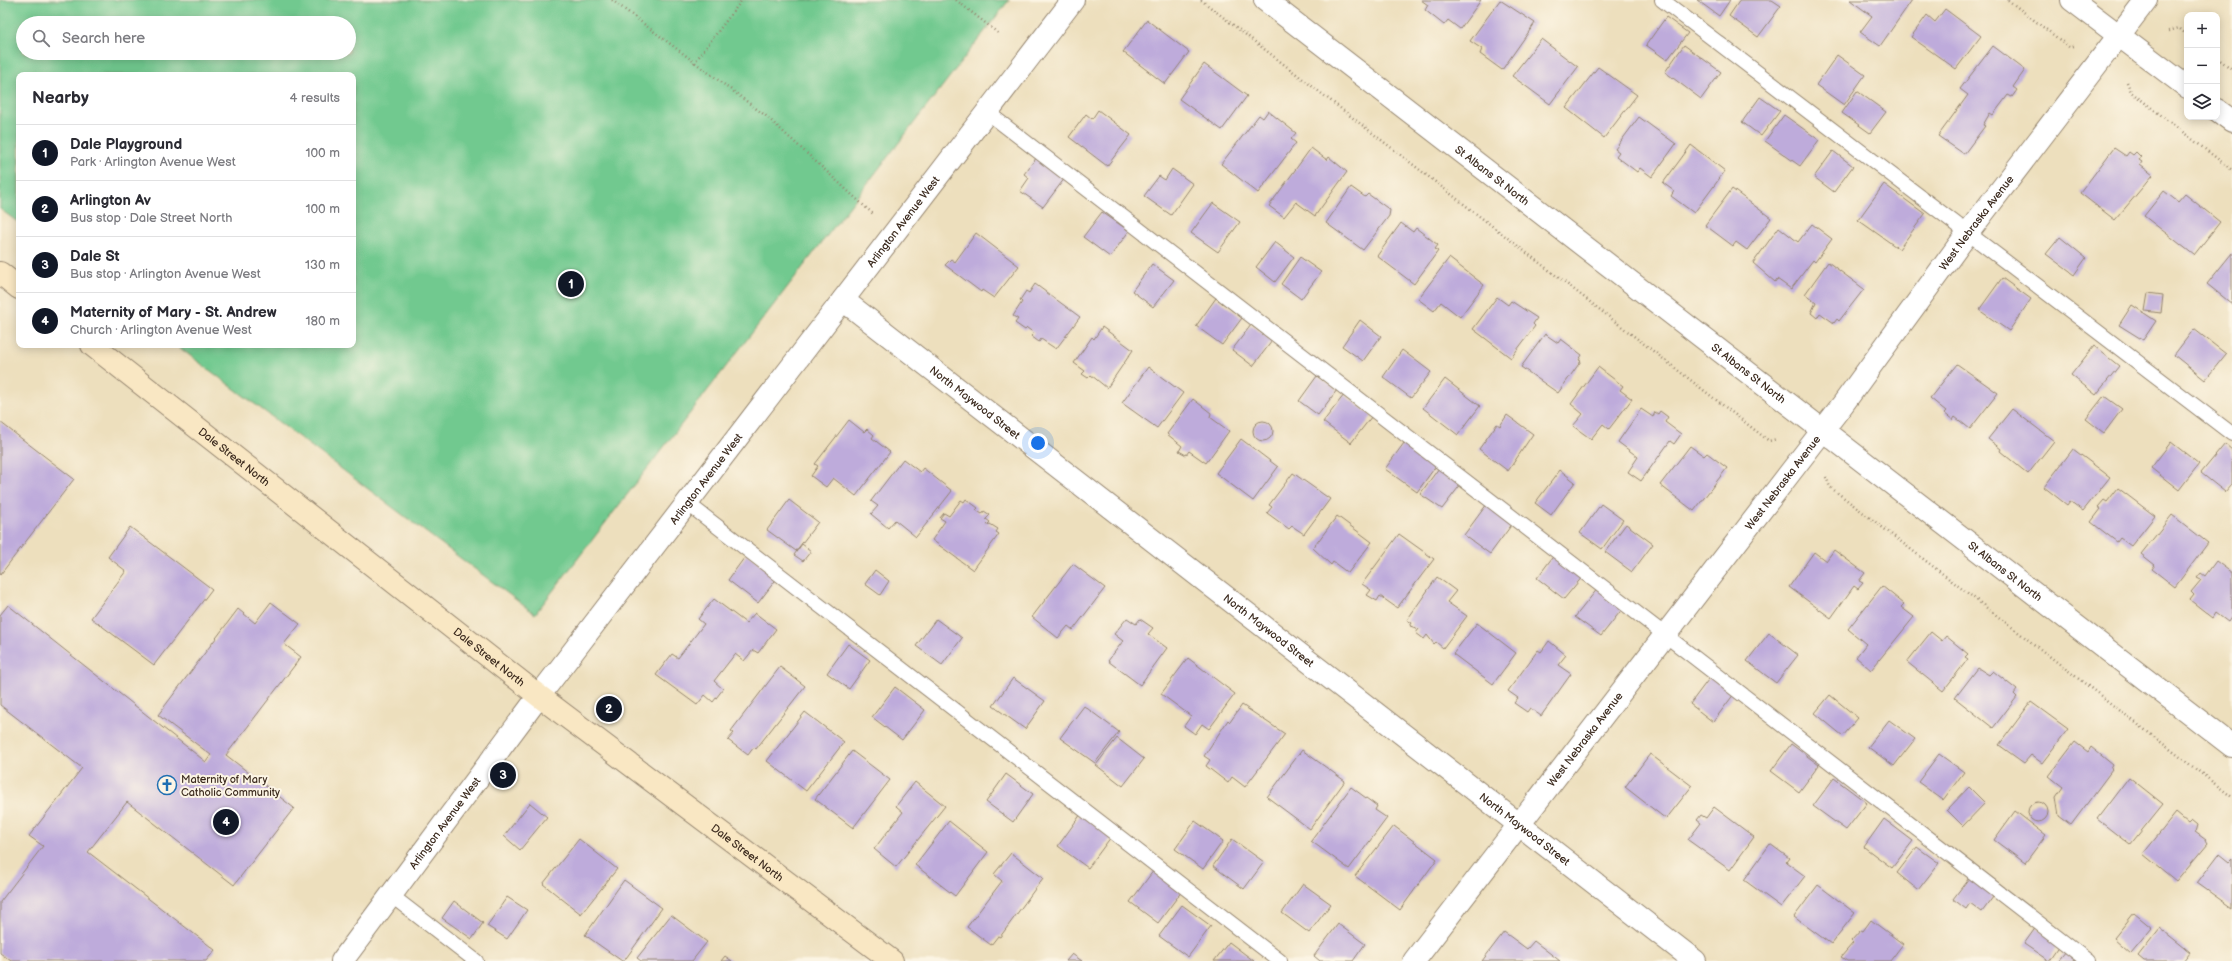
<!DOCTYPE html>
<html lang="en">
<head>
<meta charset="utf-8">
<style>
	body { margin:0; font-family:"Balsamiq Sans",sans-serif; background:#f7f7f7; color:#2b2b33 }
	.controls { position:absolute; right:12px; top:12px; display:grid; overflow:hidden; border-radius:8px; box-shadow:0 2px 10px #0003 }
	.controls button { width:36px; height:36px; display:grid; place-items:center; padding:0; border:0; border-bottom:1px solid #e1e1e2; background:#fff; color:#2b2b33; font:20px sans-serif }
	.you { position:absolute; left:1038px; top:443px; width:14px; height:14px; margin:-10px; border:3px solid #fff; border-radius:50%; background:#1a73e8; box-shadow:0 0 0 6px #1a73e833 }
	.badge { display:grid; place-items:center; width:26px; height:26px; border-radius:50%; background:#111827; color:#fff; font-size:13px; font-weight:700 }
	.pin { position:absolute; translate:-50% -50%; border:2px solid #fff; box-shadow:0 1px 4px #0006 }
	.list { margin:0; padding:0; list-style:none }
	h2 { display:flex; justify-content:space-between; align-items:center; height:52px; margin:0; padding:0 16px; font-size:17px }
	h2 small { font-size:13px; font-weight:400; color:#7c7c81 }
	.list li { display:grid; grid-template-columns:26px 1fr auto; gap:12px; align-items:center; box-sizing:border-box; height:56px; padding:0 16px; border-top:1px solid #e1e1e2 }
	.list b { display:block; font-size:15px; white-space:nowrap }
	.list p { margin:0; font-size:13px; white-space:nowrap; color:#7c7c81 }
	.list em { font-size:13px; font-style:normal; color:#7c7c81 }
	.icon { flex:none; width:22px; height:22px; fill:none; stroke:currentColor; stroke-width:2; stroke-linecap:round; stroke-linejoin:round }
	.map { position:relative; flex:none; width:2232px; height:961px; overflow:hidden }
	.search { position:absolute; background:#fff; box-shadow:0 2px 10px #0003; left:16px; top:16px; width:340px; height:44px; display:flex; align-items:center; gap:10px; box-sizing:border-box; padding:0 14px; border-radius:22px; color:#7c7c81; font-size:15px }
	.panel { position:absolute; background:#fff; box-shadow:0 2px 10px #0003; left:16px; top:72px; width:340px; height:276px; border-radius:8px }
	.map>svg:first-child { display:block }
	.green { fill:#71c98f; stroke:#567a56; fill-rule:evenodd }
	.building { fill:#beabdb }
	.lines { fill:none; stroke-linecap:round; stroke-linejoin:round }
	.service-casing { stroke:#94846e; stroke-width:16 }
	.minor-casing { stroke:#94846e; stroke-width:24 }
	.tertiary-casing { stroke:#94846e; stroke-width:24 }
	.secondary-casing { stroke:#94846e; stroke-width:24 }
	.path { stroke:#94846e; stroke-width:2.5; stroke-dasharray:1 3; stroke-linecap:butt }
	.service { stroke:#fff; stroke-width:14 }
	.minor { stroke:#fff; stroke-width:22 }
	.tertiary { stroke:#fff; stroke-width:22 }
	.secondary { stroke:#f9e7c3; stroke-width:22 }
	.labels { text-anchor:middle; stroke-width:4; stroke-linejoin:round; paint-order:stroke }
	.street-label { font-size:11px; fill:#3b2a1e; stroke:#fcf5e5 }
	.poi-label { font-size:11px; fill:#3b2a1e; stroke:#fcf5e5; text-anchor:start }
</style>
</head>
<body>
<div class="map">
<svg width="2232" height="961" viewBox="0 0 2232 961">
	<rect width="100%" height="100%" fill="#fcf5e5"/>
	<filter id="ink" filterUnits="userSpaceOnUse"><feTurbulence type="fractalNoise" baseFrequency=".025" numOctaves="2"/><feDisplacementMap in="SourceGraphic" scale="8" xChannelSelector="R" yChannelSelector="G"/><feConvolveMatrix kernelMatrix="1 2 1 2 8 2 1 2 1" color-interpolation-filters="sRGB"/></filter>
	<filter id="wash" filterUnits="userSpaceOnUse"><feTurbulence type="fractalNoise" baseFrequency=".012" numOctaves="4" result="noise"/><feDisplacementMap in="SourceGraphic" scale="16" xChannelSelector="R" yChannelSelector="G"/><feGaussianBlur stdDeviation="0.9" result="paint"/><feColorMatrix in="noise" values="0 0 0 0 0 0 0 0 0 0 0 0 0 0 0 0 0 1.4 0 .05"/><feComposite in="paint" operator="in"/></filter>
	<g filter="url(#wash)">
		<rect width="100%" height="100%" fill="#eddfbd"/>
		<path class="green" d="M0 0H1009L535 614 176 345H353V75H19V223L0 209ZM23 23H349V53H23Z"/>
		<g id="blocks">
			<g class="building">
				<polygon points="1421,0 1481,0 1460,29 1448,20 1444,25 1425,10 1428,5"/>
				<polygon points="1500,0 1535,23 1502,70 1480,54 1482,49 1470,41"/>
				<polygon points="1697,0 1730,0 1719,16"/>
				<polygon points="1740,0 1772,0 1781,6 1758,37 1729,16"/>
				<polygon points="1850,0 1912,0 1880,46 1860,32 1872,16"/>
				<polygon points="1945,9 1981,36 1956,69 1911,37 1927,15 1935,22"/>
				<polygon points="1666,17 1688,33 1667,60 1646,45"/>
				<polygon points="1147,20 1189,52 1165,84 1123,52"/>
				<polygon points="1541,39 1578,67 1550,104 1512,76"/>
				<polygon points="1684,45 1721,72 1701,99 1665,72"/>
				<polygon points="1993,46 2025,70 2013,87 2017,90 2012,97 2008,95 1993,115 1990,113 1983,125 1985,126 1964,154 1938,136 1968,95 1960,89"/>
				<polygon points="1837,55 1865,75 1844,105 1816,85"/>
				<polygon points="1204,64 1247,96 1222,130 1179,99"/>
				<polygon points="1598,67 1637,95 1604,138 1566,108"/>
				<polygon points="1857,91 1886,112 1870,133 1842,113"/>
				<polygon points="1760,97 1780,111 1761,136 1742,122"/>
				<polygon points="1098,110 1131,135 1107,166 1069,137 1086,114 1092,119"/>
				<polygon points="1268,111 1296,133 1291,139 1296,143 1258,193 1221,164 1259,115 1263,118"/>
				<polygon points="1784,115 1819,140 1800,166 1765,141"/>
				<polygon points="1639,117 1676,144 1652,177 1640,168 1637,172 1616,156 1619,152 1615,149"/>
				<polygon points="1691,145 1725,171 1694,213 1671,196 1674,191 1663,183"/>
				<polygon points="1311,148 1327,160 1329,157 1347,172 1315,216 1296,202 1284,217 1269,206"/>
				<polygon points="2114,148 2126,156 2129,152 2133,155 2136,152 2141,157 2139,160 2142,162 2140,165 2153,175 2115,220 2080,193"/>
				<polygon points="1833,151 1853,166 1834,192 1814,177"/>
				<polygon points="1037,157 1065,178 1043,207 1020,191 1029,178 1024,174"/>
				<polygon points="1172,169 1193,184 1171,215 1144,196 1159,176 1165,180"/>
				<polygon points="1884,184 1925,214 1899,249 1858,220"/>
				<polygon points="1351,187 1365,197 1368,194 1390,210 1389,216 1363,250 1326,223"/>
				<polygon points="1732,189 1771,218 1747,250 1736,242 1733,246 1705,225"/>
				<polygon points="2164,191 2178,202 2185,194 2220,222 2194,255 2144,216"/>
				<polygon points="1213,203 1240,222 1218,252 1191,233"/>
				<polygon points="1102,212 1129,231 1110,257 1083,237"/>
				<polygon points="1401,223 1413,232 1416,228 1438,245 1435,249 1438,251 1414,284 1377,256"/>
				<polygon points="1812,224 1832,239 1815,262 1813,260 1791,289 1777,279 1775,282 1753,263 1779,227 1798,242"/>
				<polygon points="976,233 1019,266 994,298 982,290 981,292 945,265 951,259 955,262"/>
				<polygon points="2060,237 2086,258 2074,275 2046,254"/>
				<polygon points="1275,242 1294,257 1275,282 1256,267"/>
				<polygon points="2232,253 2232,304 2207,284"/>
				<polygon points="1300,257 1321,272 1301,299 1281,284"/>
				<polygon points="1449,258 1484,285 1460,317 1441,302 1434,311 1418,299"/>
				<polygon points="1828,262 1864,289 1839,321 1837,319 1834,323 1820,313 1817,318 1811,313 1816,302 1805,294"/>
				<polygon points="1152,264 1174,280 1153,307 1132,291"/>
				<polygon points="2002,278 2031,299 2009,331 1979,310"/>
				<polygon points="1035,284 1080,317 1056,349 1041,339 1039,342 1031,336 1034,333 1027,328 1025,330 1015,323 1018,319 1013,316 1022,302 1020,300 1026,291 1029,293"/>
				<polygon points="2148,293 2163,295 2161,313 2145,311"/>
				<polygon points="1497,297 1508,305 1511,301 1537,318 1533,324 1535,326 1511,358 1473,329"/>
				<polygon points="1216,298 1242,318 1222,345 1196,326"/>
				<polygon points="2132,305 2156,321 2143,340 2119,325"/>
				<polygon points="1360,320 1381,336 1363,361 1342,346"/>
				<polygon points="1251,325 1272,341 1253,366 1232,350"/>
				<polygon points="1102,327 1133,350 1107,388 1091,375 1088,378 1082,374 1085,371 1074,363 1092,337 1094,339"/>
				<polygon points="2194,329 2226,354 2205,380 2174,355"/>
				<polygon points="1545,334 1558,343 1561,339 1582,355 1579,360 1581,361 1558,393 1521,367"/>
				<polygon points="2094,346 2119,366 2096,395 2071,375"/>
				<polygon points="1402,350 1431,372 1411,398 1383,377"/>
				<polygon points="1957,364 1998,393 1970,429 1955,417 1953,420 1944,413 1946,411 1930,398"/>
				<polygon points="1148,367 1183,393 1157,428 1122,403"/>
				<polygon points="1598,367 1623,386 1620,390 1632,399 1609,429 1603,424 1591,439 1573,426 1583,414 1571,404"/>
				<polygon points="1317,376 1337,390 1318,415 1299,401"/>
				<polygon points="1445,379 1480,406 1458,435 1423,408"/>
				<polygon points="1344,395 1372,416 1351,443 1323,422"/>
				<polygon points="2104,396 2122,409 2104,433 2086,419"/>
				<polygon points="1193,399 1211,413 1210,417 1229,431 1206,463 1189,451 1186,455 1179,451 1182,446 1167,434"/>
				<polygon points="1641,409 1653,417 1655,412 1658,414 1660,411 1668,417 1665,422 1681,434 1674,444 1670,441 1641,481 1628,472 1638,457 1618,442"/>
				<polygon points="2012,409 2054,441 2028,474 2000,451 2001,449 1988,439"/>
				<polygon points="1507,415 1533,434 1508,471 1479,449 1497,424 1500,426"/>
				<polygon points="849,420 864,432 867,429 874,435 872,438 890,452 856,496 833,478 826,487 811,476 818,466 815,464"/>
				<circle cx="1263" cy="431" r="10"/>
				<polygon points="0,422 74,479 0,575"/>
				<polygon points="1241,439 1278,467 1253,501 1216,473"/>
				<polygon points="2171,442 2199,464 2179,490 2151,468"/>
				<polygon points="1404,443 1436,466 1417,492 1385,469"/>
				<polygon points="2225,444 2232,450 2232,484 2225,492 2201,473"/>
				<polygon points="1690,446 1704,456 1707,453 1727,468 1694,511 1660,485"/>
				<polygon points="2073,449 2110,477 2083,511 2070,501 2067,505 2044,487"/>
				<polygon points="903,459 920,472 923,468 952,491 916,537 895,520 888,528 871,514 878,506 871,501"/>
				<polygon points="1439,468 1461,484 1442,509 1420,494"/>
				<polygon points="1560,470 1575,482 1551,515 1535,503"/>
				<polygon points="1293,473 1330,499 1304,534 1292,526 1289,529 1267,513 1272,507 1269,505"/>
				<polygon points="2118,488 2155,516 2131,546 2120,538 2117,542 2091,522 2101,509 2098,507 2104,500 2107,502"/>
				<polygon points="966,499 978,508 976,510 982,514 984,511 990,515 986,519 990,522 987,525 990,524 998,529 996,532 999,534 973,570 932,540 945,521 940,518 944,513 949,516 961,500 964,502"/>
				<polygon points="789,500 818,522 796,551 767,530"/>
				<polygon points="1487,504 1513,523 1490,554 1464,535"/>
				<polygon points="1601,504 1623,520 1602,549 1580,533"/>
				<polygon points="2172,515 2208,543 2175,587 2152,569 2155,565 2141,554"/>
				<polygon points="1337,516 1372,542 1348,573 1333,562 1331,565 1313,548"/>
				<polygon points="1626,524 1653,544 1632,572 1605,552"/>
				<polygon points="130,527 212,589 154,665 91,618 126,571 108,557"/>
				<polygon points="1399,534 1434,559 1397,608 1380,596 1377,601 1367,595 1371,590 1362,584"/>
				<polygon points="802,544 811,551 803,561 794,555"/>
				<polygon points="1834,550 1865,573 1859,581 1863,583 1858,589 1854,586 1831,618 1789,587 1814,552 1826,561"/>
				<polygon points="747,554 778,577 758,603 728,580"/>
				<polygon points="1555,554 1583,576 1564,599 1537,578"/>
				<polygon points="2216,561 2232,573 2232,616 2228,622 2216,613 2213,618 2190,600 2194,595 2191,592 2201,580 2197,578 2201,573 2205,576"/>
				<polygon points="1073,564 1105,588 1073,630 1068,626 1058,638 1032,617"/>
				<polygon points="875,570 889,581 880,595 865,584"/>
				<polygon points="1437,577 1456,591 1447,602 1467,616 1443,648 1436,642 1434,644 1427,635 1424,639 1416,633 1419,629 1410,626 1412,623 1407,620"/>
				<polygon points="1882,586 1904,604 1901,607 1914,617 1871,670 1856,657 1866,644 1848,629"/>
				<polygon points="1598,588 1623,608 1601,636 1575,617"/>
				<polygon points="714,599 746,623 755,613 776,629 758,653 753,650 744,661 735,654 714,681 723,689 713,702 705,695 697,705 656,675 672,654 678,658 704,624 698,619"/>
				<polygon points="271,602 300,624 284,644 301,657 226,755 294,808 234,885 127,802 88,852 215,950 206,961 11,961 0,953 0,902 43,846 29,836 82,768 0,705 0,615 8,605 206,762 211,755 158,715 238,609 255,623"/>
				<polygon points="1127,618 1136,624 1140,619 1153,628 1148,634 1167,648 1140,685 1108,661 1123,641 1114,634"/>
				<polygon points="936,619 962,638 942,665 916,646"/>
				<polygon points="1477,623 1516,653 1493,684 1453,654"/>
				<polygon points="1931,632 1942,641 1946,636 1968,654 1965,657 1968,659 1943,691 1907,662"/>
				<polygon points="1769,633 1798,655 1776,683 1747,661"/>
				<polygon points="1549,641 1566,655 1558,665 1571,674 1541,716 1530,708 1527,712 1514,703 1518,698 1508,691 1538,650 1541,652"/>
				<polygon points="848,644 870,660 849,689 827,673"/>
				<polygon points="1188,658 1235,694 1209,729 1202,724 1195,734 1184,726 1191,716 1161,694"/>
				<polygon points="780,667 805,686 756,749 754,747 748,755 728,740 734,733 731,731"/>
				<polygon points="1978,668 1989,675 1993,671 2017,690 2014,694 2017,697 1993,728 1955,698"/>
				<polygon points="1711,676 1734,694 1713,722 1690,704"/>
				<polygon points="1013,678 1045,701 1025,729 993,706"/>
				<polygon points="895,687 925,710 902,740 872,717"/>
				<polygon points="1830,695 1858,718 1843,736 1815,713"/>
				<polygon points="2031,702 2068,729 2042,763 2031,755 2024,763 1999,745"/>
				<polygon points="1242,705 1285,734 1245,787 1232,777 1228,783 1206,766 1210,760 1204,756 1228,720 1230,722"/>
				<polygon points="1084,706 1119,732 1095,763 1060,738"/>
				<polygon points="805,712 844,742 806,791 767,761"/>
				<polygon points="1889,720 1915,739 1894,766 1868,747"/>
				<polygon points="1117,738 1144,759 1123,786 1096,765"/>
				<polygon points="2075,742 2088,752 2091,747 2113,765 2111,769 2112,770 2071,825 2059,816 2056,797 2063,787 2049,776"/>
				<polygon points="1791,744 1819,765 1799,792 1771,771"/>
				<polygon points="1302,750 1345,781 1310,829 1267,797"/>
				<polygon points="852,751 890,780 853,828 815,799"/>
				<polygon points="1650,754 1692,786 1666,819 1625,787"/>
				<polygon points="1939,754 1964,772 1943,800 1918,782"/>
				<polygon points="1006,774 1033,794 1013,822 986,802"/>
				<polygon points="2129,777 2163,804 2130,845 2097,819"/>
				<polygon points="1834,778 1867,803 1846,830 1813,806"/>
				<polygon points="915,782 945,806 896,867 874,849 903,812 896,806"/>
				<polygon points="1351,787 1377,806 1375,810 1387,818 1349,869 1311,841"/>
				<polygon points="1969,787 1985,803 1963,826 1947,810"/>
				<circle cx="2038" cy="812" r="10"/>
				<polygon points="530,803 547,817 520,850 504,836"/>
				<polygon points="1714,807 1754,837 1730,870 1688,840 1701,823 1697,820 1701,815 1706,818"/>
				<polygon points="2015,811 2046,835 2025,863 1994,840"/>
				<polygon points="2176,813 2188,823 2191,820 2197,825 2195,832 2206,840 2208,843 2176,881 2143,854"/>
				<polygon points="1081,814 1111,837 1088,868 1058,846"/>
				<polygon points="1884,819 1913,841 1892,868 1864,847"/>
				<polygon points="949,821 988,852 955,896 915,865"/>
				<polygon points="1195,821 1223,841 1203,869 1175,849"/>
				<polygon points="1394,826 1437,859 1400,910 1355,876"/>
				<polygon points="579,839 617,869 581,914 543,884"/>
				<polygon points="1232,839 1264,862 1244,889 1213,866"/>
				<polygon points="1770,844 1789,858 1786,862 1805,876 1781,907 1744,880"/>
				<polygon points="1917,847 1939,863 1918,890 1897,873"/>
				<polygon points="1011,853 1043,878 1000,937 998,936 991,945 967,927 1002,881 994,874"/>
				<polygon points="2219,854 2229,862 2232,859 2232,908 2197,883"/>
				<polygon points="1154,870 1182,891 1158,923 1130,902"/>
				<polygon points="1972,874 1996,893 1982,912 1970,903 1966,909 1953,899"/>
				<polygon points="624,880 662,908 624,961 622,961 585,935"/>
				<polygon points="1303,884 1331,904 1309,933 1282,913"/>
				<polygon points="1818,885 1855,913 1831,944 1794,917"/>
				<polygon points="507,897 527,910 507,939 487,926"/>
				<polygon points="454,901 483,923 472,939 442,918"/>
				<polygon points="1182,905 1211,926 1188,957 1159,936"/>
				<polygon points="2134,913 2152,928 2131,953 2114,938"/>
				<polygon points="671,915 707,942 692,961 641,961 637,958"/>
				<polygon points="1871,920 1903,944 1890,961 1847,961 1841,957 1853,943 1851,941 1861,930 1863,931"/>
				<polygon points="1338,924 1365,944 1353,961 1320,961 1314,956"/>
				<polygon points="2036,927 2060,945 2049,961 2024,944"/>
				<polygon points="2160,928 2190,952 2183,961 2144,961 2138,956"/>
				<polygon points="1504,932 1527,949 1534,941 1560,961 1482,961"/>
				<polygon points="1229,942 1254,961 1214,961"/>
				<polygon points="2066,951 2078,961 2058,961"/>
				<polygon points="1072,954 1082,961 1066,961"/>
				<polygon points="725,956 732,961 721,961"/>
			</g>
		</g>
	</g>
	<g filter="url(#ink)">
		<use href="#blocks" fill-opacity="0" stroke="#94846e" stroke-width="1"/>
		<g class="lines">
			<g class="service-casing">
				<g id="service">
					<polyline points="1662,0 2232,434"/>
					<polyline points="987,112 2088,961"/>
					<polyline points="687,503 1280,961"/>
					<polyline points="392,896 476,961"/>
				</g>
			</g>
			<g class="minor-casing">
				<g id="minor">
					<path id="s1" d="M1265 0 2232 746"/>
					<polyline points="2072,0 2187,87"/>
					<polyline points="2217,110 2232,121"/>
					<path id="s2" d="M843 300 1695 961"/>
					<path id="s3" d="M539 696 1073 0"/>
					<path id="s4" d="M1414 961 1843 404 1967 234 2146 0"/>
				</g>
			</g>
			<g class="tertiary-casing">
				<g id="tertiary">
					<path id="s5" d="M342 961 539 696"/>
				</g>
			</g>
			<g class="secondary-casing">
				<g id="secondary">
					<polyline points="0,273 19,288"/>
					<path id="s6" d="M92 345 539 696 892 961"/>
				</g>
			</g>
			<g class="path">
				<polyline points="612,0 766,116 873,214"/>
				<polyline points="956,0 998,33"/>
				<polyline points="1201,0 1769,441 1777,439"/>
				<polyline points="2008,0 2069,47 2073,46"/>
				<polyline points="2169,31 2179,28 2187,35"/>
				<polyline points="2217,58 2232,69"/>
				<polyline points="694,63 742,0"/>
				<polyline points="2127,82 2131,92 2232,170"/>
				<polyline points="1826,477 1830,487 2232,797"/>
			</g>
			<use href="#service" class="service"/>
			<use href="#minor" class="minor"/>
			<use href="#tertiary" class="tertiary"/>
			<use href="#secondary" class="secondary"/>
		</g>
	</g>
	<defs>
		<g id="church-ring" transform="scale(1)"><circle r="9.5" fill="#fcf5e5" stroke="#1f6fb2" stroke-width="1.5"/><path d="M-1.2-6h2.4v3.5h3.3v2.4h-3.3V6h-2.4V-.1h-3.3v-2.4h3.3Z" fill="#1f6fb2"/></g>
	</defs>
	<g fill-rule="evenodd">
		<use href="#church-ring" x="167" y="785"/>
	</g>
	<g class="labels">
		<g class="street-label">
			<text dy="4" stroke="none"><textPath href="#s1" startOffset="287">St Albans St North</textPath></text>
			<text dy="4" stroke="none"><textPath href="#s3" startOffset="598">Arlington Avenue West</textPath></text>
			<text dy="4" stroke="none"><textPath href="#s4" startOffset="928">West Nebraska Avenue</textPath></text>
			<text dy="4" stroke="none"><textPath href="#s1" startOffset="611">St Albans St North</textPath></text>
			<text dy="4" stroke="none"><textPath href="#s2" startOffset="167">North Maywood Street</textPath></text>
			<text dy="4" stroke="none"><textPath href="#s6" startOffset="181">Dale Street North</textPath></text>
			<text dy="4" stroke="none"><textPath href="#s3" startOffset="274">Arlington Avenue West</textPath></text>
			<text dy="4" stroke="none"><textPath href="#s4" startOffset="604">West Nebraska Avenue</textPath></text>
			<text dy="4" stroke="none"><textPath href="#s1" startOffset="935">St Albans St North</textPath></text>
			<text dy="4" stroke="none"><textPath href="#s2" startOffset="539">North Maywood Street</textPath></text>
			<text dy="4" stroke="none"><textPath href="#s6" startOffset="505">Dale Street North</textPath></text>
			<text dy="4" stroke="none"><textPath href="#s4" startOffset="280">West Nebraska Avenue</textPath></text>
			<text dy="4" stroke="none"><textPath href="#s5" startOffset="172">Arlington Avenue West</textPath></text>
			<text dy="4" stroke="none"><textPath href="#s2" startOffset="863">North Maywood Street</textPath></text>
			<text dy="4" stroke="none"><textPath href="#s6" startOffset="829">Dale Street North</textPath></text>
		</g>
		<g class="poi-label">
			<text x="181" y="783">Maternity of Mary<tspan x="181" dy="13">Catholic Community</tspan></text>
		</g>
	</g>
</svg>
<div class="controls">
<button>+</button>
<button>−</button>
<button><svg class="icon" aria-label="layers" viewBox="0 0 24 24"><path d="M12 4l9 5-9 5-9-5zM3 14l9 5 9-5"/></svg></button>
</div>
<div class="you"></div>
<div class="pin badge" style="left:571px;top:284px">1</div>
<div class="pin badge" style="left:609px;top:709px">2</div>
<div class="pin badge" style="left:503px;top:775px">3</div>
<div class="pin badge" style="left:226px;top:822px">4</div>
<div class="search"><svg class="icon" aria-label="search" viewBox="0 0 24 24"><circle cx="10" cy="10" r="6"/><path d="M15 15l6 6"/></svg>Search here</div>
<section class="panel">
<h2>Nearby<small>4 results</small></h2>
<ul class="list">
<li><span class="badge">1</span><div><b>Dale Playground</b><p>Park · Arlington Avenue West</p></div><em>100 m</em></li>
<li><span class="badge">2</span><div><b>Arlington Av</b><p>Bus stop · Dale Street North</p></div><em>100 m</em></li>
<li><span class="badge">3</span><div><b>Dale St</b><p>Bus stop · Arlington Avenue West</p></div><em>130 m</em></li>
<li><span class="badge">4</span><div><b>Maternity of Mary - St. Andrew</b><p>Church · Arlington Avenue West</p></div><em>180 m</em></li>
</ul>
</section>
</div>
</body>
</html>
